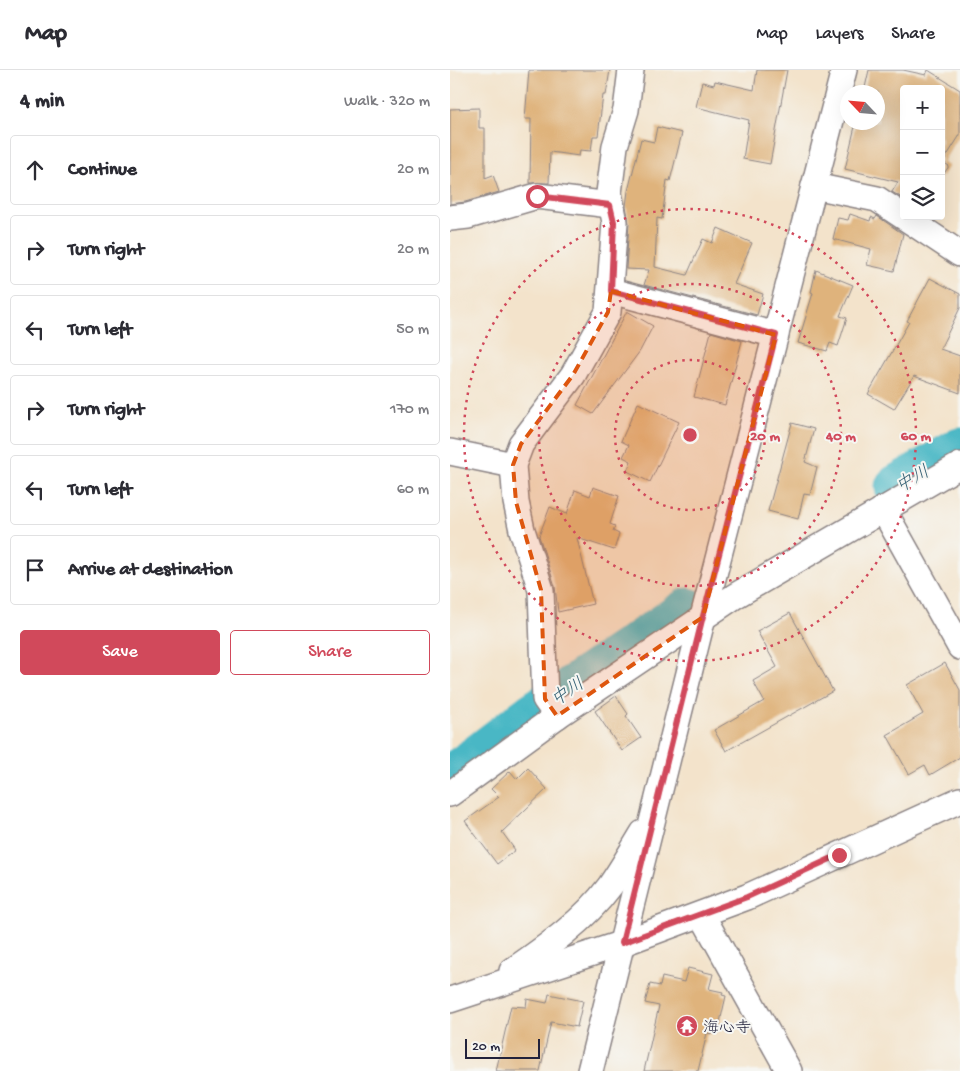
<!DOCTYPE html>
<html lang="en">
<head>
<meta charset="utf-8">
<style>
	body { margin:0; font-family:"Gochi Hand","Klee One",sans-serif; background:#f2f2f3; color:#2b2b33 }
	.controls { position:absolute; right:15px; top:15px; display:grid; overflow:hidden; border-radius:5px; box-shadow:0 5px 20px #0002 }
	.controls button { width:45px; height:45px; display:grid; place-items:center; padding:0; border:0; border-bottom:1px solid #e1e1e2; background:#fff; color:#2b2b33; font:25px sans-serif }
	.compass { position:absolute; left:390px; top:15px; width:45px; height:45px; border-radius:50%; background:#fff; box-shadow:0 5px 20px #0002; rotate:296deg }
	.scale { position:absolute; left:15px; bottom:12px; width:75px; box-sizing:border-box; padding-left:5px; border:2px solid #22223b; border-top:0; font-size:14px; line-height:18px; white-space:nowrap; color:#22223b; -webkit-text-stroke:4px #f6f6f2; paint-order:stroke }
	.stop { position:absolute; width:15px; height:15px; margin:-11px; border:4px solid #d1495b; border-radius:50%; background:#fff }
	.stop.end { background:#d1495b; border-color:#fff; box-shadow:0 1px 5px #0008 }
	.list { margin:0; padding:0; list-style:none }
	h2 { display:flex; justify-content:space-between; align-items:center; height:65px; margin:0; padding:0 20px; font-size:21px }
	h2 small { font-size:16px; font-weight:400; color:#7c7c81 }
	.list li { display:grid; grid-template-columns:32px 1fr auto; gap:15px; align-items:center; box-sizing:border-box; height:70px; margin:0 10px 10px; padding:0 10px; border:1px solid #e1e1e2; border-radius:5px }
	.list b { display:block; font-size:19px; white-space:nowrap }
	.list em { font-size:16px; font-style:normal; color:#7c7c81 }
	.actions { display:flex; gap:10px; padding:15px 20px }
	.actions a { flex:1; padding:11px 0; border:1px solid #d1495b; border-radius:5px; text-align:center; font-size:18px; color:#d1495b }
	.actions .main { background:#d1495b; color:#fff }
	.icon { flex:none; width:28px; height:28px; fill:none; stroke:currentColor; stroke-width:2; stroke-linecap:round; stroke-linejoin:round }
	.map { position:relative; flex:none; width:510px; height:1001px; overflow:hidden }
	header { display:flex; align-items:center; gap:30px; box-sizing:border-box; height:70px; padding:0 25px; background:#fff; border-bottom:1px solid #e1e1e2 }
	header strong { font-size:24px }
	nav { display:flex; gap:28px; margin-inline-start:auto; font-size:18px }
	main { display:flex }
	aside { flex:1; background:#fff }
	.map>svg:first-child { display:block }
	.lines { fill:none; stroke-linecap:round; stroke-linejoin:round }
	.river { stroke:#4ab7c5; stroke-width:45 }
	.building { fill:#dfb37c }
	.minor-casing { stroke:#8a8283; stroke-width:28 }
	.minor { stroke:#fff; stroke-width:25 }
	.route { stroke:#d1495b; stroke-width:6 }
	.marked { fill:#de560e; fill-opacity:0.2; stroke:#de560e; stroke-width:4; stroke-dasharray:10 6; stroke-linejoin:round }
	.ring { fill:none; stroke:#d1495b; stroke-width:2.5; stroke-dasharray:2.5 5 }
	.labels { text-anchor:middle; stroke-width:4; stroke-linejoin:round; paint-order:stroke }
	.poi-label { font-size:16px; fill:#22223b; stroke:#f6f6f2; text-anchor:start }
	.water-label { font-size:18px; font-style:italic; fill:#325e72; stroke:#f6f6f2 }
	.centre { fill:#d1495b; stroke:#f6f6f2; stroke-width:2.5 }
	.ring-label { font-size:15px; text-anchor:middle; font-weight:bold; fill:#d1495b; stroke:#f6f6f2; stroke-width:4; stroke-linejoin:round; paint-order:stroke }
</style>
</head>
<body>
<header>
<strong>Map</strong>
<nav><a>Map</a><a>Layers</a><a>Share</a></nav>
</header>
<main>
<aside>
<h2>4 min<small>Walk · 320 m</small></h2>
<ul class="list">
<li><svg class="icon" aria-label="ahead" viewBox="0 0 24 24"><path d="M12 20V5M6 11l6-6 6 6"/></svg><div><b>Continue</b></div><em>20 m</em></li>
<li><svg class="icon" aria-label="right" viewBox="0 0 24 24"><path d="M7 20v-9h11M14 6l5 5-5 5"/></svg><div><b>Turn right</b></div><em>20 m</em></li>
<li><svg class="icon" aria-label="left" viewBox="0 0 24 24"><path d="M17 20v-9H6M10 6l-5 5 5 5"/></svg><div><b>Turn left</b></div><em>50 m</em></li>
<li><svg class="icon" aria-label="right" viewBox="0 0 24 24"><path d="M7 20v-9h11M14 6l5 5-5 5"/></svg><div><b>Turn right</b></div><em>170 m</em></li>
<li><svg class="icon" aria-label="left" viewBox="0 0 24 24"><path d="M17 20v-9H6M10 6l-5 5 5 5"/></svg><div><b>Turn left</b></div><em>60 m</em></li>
<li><svg class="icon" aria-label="arrive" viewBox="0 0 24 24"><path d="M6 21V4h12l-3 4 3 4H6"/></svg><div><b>Arrive at destination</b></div></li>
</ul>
<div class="actions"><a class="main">Save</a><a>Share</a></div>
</aside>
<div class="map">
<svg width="510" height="1001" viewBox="0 0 510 1001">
	<rect width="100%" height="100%" fill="#f6f6f2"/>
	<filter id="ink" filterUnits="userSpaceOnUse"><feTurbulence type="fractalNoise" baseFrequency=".02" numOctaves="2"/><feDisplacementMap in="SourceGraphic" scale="10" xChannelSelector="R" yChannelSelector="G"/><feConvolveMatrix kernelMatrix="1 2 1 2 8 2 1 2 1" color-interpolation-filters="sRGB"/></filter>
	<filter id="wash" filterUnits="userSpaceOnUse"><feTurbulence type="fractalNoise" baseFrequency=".0096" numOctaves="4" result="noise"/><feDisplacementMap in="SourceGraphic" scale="20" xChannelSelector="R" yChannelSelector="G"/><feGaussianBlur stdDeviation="1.12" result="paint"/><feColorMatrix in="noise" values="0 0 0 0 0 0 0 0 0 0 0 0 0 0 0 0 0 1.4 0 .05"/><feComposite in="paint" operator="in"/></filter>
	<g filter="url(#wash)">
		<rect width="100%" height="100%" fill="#f3e3cb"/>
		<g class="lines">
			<g class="river">
				<polyline points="447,417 510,380"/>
				<polyline points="0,708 82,645 238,540"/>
			</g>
		</g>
		<g id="blocks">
			<g class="building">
				<polygon points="79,0 160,0 156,25 153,25 148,66 143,66 141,81 130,80 129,86 100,82 99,113 80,113 81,49 75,49"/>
				<polygon points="307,0 337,0 320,94 293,89 299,50 246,37 252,12 264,15 265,11 304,20"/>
				<polygon points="419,0 453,0 476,5 478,0 510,20 510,65 493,92 499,96 491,108 491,19 454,19 454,129 442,122 448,112 395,99 406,52 428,52 428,22 414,22"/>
				<polygon points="29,38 29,58 35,58 35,108 43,105 49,122 15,132 0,134 0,39"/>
				<polygon points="207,57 232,63 220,111 217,110 212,149 207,148 205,197 237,205 253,169 262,173 268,158 302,173 284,214 313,224 307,245 194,215 199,200 176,199 179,153 176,136 178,121 191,69 204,72"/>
				<polygon points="400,144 420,151 421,147 425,149 427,146 453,164 444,201 417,195 421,179 383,169 388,148 398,150"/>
				<polygon points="366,200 403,215 390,246 397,248 388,276 380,273 377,281 348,273 363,223 361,222"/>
				<polygon points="480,208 510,224 510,238 490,279 510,286 510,323 464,306 444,339 418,324 459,252 457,251"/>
				<polygon points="177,241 203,256 190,281 143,344 127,335"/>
				<polygon points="261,262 292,271 275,335 244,327"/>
				<polygon points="188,333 229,352 200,412 177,401 181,391 173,387 179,375 171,371"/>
				<polygon points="342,353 364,359 355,392 367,397 360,425 354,424 348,449 318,441"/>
				<polygon points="143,417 169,426 160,454 165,456 163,461 169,464 164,480 127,468 143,534 108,542 105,516 89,466 100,437 117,444 125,420 140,426"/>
				<polygon points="340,543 383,621 276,681 264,660 314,631 303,611 327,597 307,561"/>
				<polygon points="495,593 510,620 510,687 480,705 475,695 459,704 437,665 473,644 457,615"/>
				<polygon points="166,626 178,644 176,646 191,668 172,681 145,641"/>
				<polygon points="78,698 97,719 52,762 65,780 47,794 15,751 49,727 41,719 60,701 67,709"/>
				<polygon points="238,898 263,904 259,919 273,922 272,925 276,926 268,961 263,960 262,964 257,963 248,1001 194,1001 209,936 195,933 200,914 210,916 212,907 234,912"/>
				<polygon points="99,924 133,931 127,957 101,952 90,1001 46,1001 61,936 76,937 77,929 97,933"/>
			</g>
		</g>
	</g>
	<g filter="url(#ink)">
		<use href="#blocks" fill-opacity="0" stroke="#8a8283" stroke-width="1"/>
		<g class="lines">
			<g class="minor-casing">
				<g id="minor">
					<polyline points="364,116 427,129 510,184"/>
					<polyline points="0,148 18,146 87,126 160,135"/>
					<polyline points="161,221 326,265"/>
					<polyline points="0,382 63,395"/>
					<polyline points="433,439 510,577"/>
					<polyline points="107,646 95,629 91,520 72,460 66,432 63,395 71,374 123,305 158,242 165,152 159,123 165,76 176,40 181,0"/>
					<polyline points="0,724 107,646 285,526 510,395"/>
					<polyline points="252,845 339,1001"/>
					<path d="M62 901C98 876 134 851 160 816 172 799 182 781 193 763"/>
					<polyline points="0,930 173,873 297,827 510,730"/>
					<polyline points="140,1001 253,547 394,0"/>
				</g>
			</g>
			<use href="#minor" class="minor"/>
		</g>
	</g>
	<g class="lines" filter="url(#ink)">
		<polyline class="route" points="87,126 160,135 164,152 161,221 326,265 253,546 172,873 297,827 389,785"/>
	</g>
	<path class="marked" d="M161 221 326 265 253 547 107 646 95 629 91 520 66 432 63 395 71 374 123 305 158 242Z"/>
	<g class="ring">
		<circle cx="240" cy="365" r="75"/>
		<circle cx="240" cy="365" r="151"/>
		<circle cx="240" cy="365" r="226"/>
	</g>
	<defs>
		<g id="temple-disc" transform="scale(1.125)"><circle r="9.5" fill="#d1495b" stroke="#f6f6f2"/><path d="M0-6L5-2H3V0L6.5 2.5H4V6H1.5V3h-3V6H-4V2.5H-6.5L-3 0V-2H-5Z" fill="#fff"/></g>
	</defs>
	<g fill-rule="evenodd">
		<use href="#temple-disc" x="237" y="956"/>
	</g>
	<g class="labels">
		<g class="poi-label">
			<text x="253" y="962">海心寺</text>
		</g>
		<g class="water-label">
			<text transform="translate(462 408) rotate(-30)" y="6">中川</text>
			<text transform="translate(117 621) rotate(-34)" y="6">中川</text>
		</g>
	</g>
	<circle cx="240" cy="365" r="8" class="centre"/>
	<g class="ring-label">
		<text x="315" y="370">20 m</text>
		<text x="391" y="370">40 m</text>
		<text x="466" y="370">60 m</text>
	</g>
</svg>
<div class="controls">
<button>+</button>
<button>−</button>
<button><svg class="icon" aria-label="layers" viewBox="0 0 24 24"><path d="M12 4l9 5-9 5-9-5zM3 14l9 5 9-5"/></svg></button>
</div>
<svg class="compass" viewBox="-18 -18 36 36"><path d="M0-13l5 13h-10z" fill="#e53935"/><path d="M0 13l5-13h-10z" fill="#7c7c81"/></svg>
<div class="scale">20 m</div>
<div class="stop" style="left:87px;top:126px"></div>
<div class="stop end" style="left:389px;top:785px"></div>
</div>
</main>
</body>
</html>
